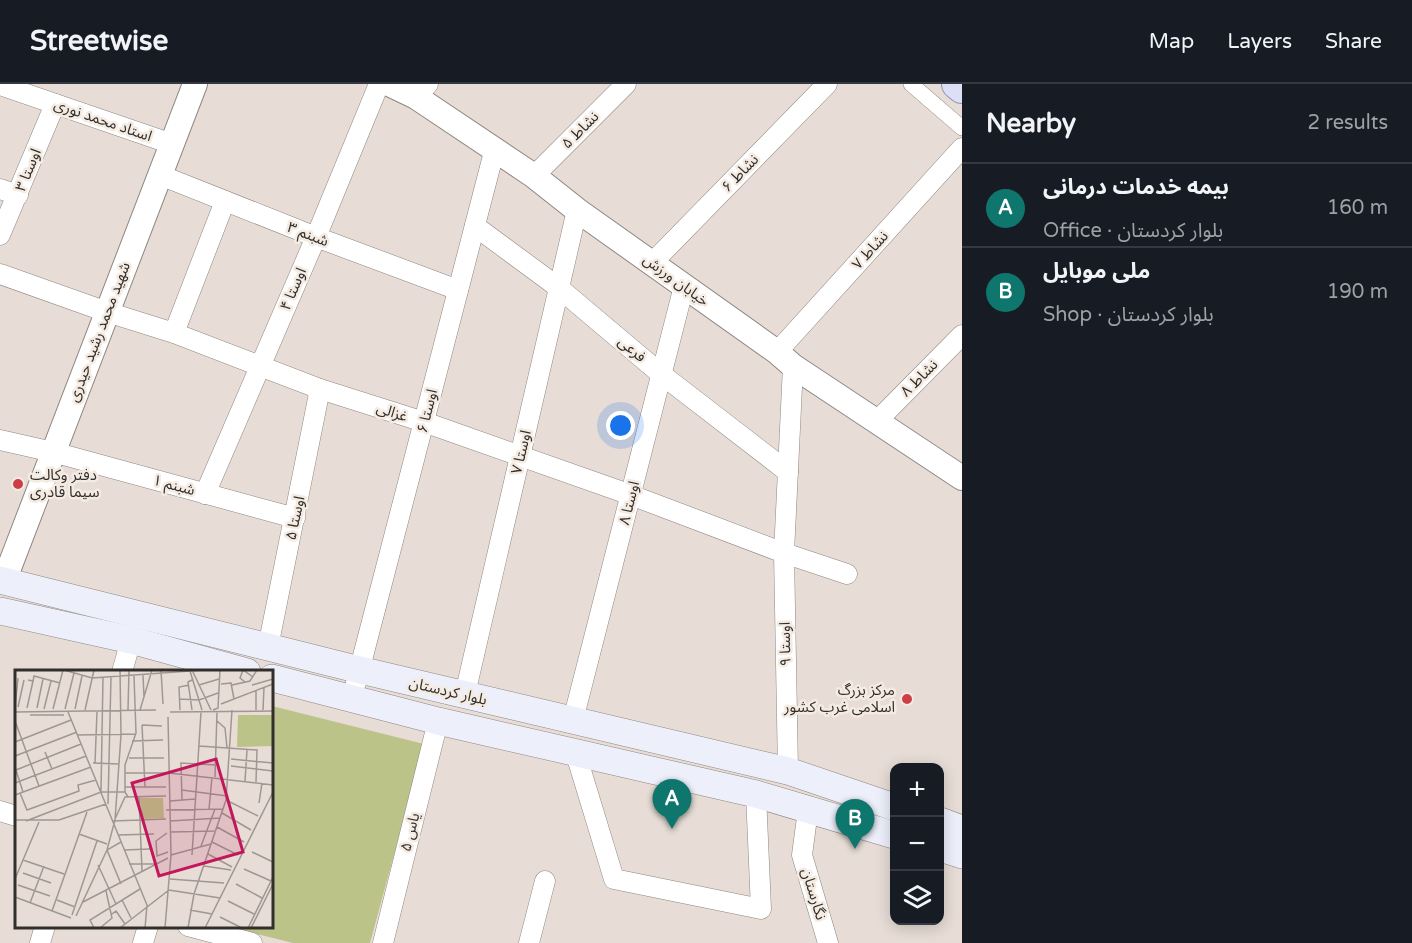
<!DOCTYPE html>
<html lang="en">
<head>
<meta charset="utf-8">
<style>
	body { margin:0; font-family:"Varela Round","Noto Sans Arabic",sans-serif; background:#20242c; color:#f1f3f6 }
	.controls { position:absolute; right:18px; bottom:18px; display:grid; overflow:hidden; border-radius:12px; box-shadow:0 3px 15px #0003 }
	.controls button { width:54px; height:54px; display:grid; place-items:center; padding:0; border:0; border-bottom:2px solid #363941; background:#171b24; color:#f1f3f6; font:30px sans-serif }
	.you { position:absolute; left:621px; top:342px; width:21px; height:21px; margin:-15px; border:4px solid #fff; border-radius:50%; background:#1a73e8; box-shadow:0 0 0 9px #1a73e833 }
	.badge { display:grid; place-items:center; width:39px; height:39px; border-radius:50%; background:#0f766e; color:#fff; font-size:20px; font-weight:700 }
	.pin { position:absolute; translate:-50% -50px; filter:drop-shadow(0 2px 3px #0008) }
	.pin::after { content:''; position:absolute; top:32px; width:21px; height:18px; background:inherit; clip-path:polygon(0 0,100% 0,50% 100%) }
	.list { margin:0; padding:0; list-style:none }
	h2 { display:flex; justify-content:space-between; align-items:center; height:78px; margin:0; padding:0 24px; font-size:26px }
	h2 small { font-size:20px; font-weight:400; color:#9ea1a6 }
	.list li { display:grid; grid-template-columns:39px 1fr auto; gap:18px; align-items:center; box-sizing:border-box; height:84px; padding:0 24px; border-top:2px solid #363941 }
	.list b { display:block; font-size:22px; white-space:nowrap }
	.list p { margin:0; font-size:20px; white-space:nowrap; color:#9ea1a6 }
	.list em { font-size:20px; font-style:normal; color:#9ea1a6 }
	.icon { flex:none; width:33px; height:33px; fill:none; stroke:currentColor; stroke-width:2; stroke-linecap:round; stroke-linejoin:round }
	.map { position:relative; flex:none; width:962px; height:859px; overflow:hidden }
	header { display:flex; align-items:center; gap:36px; box-sizing:border-box; height:84px; padding:0 30px; background:#171b24; border-bottom:2px solid #363941 }
	header strong { font-size:28px }
	nav { display:flex; gap:33px; margin-inline-start:auto; font-size:21px }
	main { display:flex }
	aside { flex:1; background:#171b24 }
	.map>svg:first-child { display:block }
	.green { fill:#bcc388 }
	.lines { fill:none; stroke-linecap:round; stroke-linejoin:round }
	.pedestrian-casing { stroke:#8f8680; stroke-width:16 }
	.minor-casing { stroke:#8f8680; stroke-width:21 }
	.tertiary-casing { stroke:#8f8680; stroke-width:26 }
	.secondary-casing { stroke:#8f8680; stroke-width:28 }
	.primary-casing { stroke:#9094ac; stroke-width:32 }
	.pedestrian { stroke:#fff; stroke-width:15 }
	.minor { stroke:#fff; stroke-width:20 }
	.tertiary { stroke:#fff; stroke-width:24 }
	.secondary { stroke:#edeffb; stroke-width:27 }
	.primary { stroke:#dbe0f7; stroke-width:30 }
	.poi-dot { fill:#ce3e46; stroke:#f4ebe3; stroke-width:2 }
	.labels { text-anchor:middle; stroke-width:5; stroke-linejoin:round; paint-order:stroke }
	.street-label { font-size:15px; fill:#322e2b; stroke:#f4ebe3 }
	.poi-label { font-size:15px; fill:#322e2b; stroke:#f4ebe3; text-anchor:start }
	.inset-road { fill:none; stroke:#9f9792; stroke-width:1.5 }
	.view { fill:#c2185b; fill-opacity:0.15; stroke:#c2185b; stroke-width:3 }
	.inset-edge { fill:none; stroke:#322e2b; stroke-width:3 }
</style>
</head>
<body>
<header>
<strong>Streetwise</strong>
<nav><a>Map</a><a>Layers</a><a>Share</a></nav>
</header>
<main>
<div class="map">
<svg width="962" height="859" viewBox="0 0 962 859">
	<rect width="100%" height="100%" fill="#e7ddd6"/>
	<polygon class="green" points="272,622 424,660 370,859 293,859 229,843 272,842"/>
	<g class="lines">
		<g class="pedestrian-casing">
			<polyline id="pedestrian" points="911,0 962,44"/>
		</g>
		<g class="minor-casing">
			<g id="minor">
				<polyline points="0,1 172,60"/>
				<polyline points="416,13 428,0"/>
				<polyline points="160,91 316,153 458,206"/>
				<polyline points="534,92 626,0"/>
				<polyline points="0,105 18,111"/>
				<polyline points="475,142 559,204 661,290 788,388"/>
				<polyline points="0,151 55,20"/>
				<polyline points="653,178 827,0"/>
				<polyline points="0,190 107,228 174,249 320,305 424,338 631,411 784,469 847,490"/>
				<polyline points="174,249 225,117"/>
				<polyline points="777,268 962,64"/>
				<polyline points="877,337 962,251"/>
				<polyline points="0,356 53,368 295,434"/>
				<polyline points="205,410 316,153 379,0"/>
				<polyline points="268,563 320,305"/>
				<polyline points="122,588 131,556"/>
				<polyline points="356,599 494,68"/>
				<polyline points="465,610 577,126"/>
				<polyline points="573,636 684,202"/>
				<polyline points="575,667 614,795 761,825 756,710"/>
				<polyline points="788,687 784,469 793,282"/>
				<polyline points="808,726 802,771 828,859"/>
				<polyline points="0,727 16,732"/>
				<polyline points="188,842 252,859"/>
				<polyline points="40,859 45,842"/>
				<polyline points="143,859 148,842"/>
				<polyline points="383,859 438,637"/>
				<polyline points="529,859 545,797"/>
			</g>
		</g>
		<g class="tertiary-casing">
			<g id="tertiary">
				<polyline points="389,0 416,13 534,92 577,126 777,268 793,282 962,394"/>
				<polyline points="4,497 195,0"/>
			</g>
		</g>
		<g class="secondary-casing">
			<g id="secondary">
				<polyline points="0,496 360,586 788,687 894,723"/>
				<polyline points="0,527 131,556 247,588"/>
				<polyline points="272,594 438,637 756,710 894,751"/>
				<polyline points="940,737 962,745"/>
				<polyline points="940,764 962,771"/>
			</g>
		</g>
		<g class="primary-casing">
			<polyline id="primary" points="957,0 962,4"/>
		</g>
		<use href="#pedestrian" class="pedestrian"/>
		<use href="#minor" class="minor"/>
		<use href="#tertiary" class="tertiary"/>
		<use href="#secondary" class="secondary"/>
		<use href="#primary" class="primary"/>
	</g>
	<g class="poi-dot">
		<circle cx="18" cy="400" r="6"/>
		<circle cx="907" cy="615" r="6"/>
	</g>
	<g class="labels">
		<g class="street-label">
			<text transform="translate(103 36) rotate(19)" y="5">استاد محمد نوری</text>
			<text transform="translate(580 46) rotate(-45)" y="5">نشاط ۵</text>
			<text transform="translate(28 86) rotate(-68)" y="5">اوستا ۳</text>
			<text transform="translate(740 89) rotate(-46)" y="5">نشاط ۶</text>
			<text transform="translate(308 150) rotate(21)" y="5">شبنم ۳</text>
			<text transform="translate(870 166) rotate(-48)" y="5">نشاط ۷</text>
			<text transform="translate(676 196) rotate(36)" y="5">خیابان ورزش</text>
			<text transform="translate(293 205) rotate(-67)" y="5">اوستا ۴</text>
			<text transform="translate(99 248) rotate(-69)" y="5">شهید محمد رشید حیدری</text>
			<text transform="translate(632 265) rotate(40)" y="5">فرعی</text>
			<text transform="translate(919 294) rotate(-45)" y="5">نشاط ۸</text>
			<text transform="translate(427 327) rotate(-76)" y="5">اوستا ۶</text>
			<text transform="translate(392 328) rotate(18)" y="5">غزالی</text>
			<text transform="translate(521 368) rotate(-77)" y="5">اوستا ۷</text>
			<text transform="translate(174 401) rotate(15)" y="5">شبنم ۱</text>
			<text transform="translate(629 419) rotate(-76)" y="5">اوستا ۸</text>
			<text transform="translate(295 434) rotate(-78)" y="5">اوستا ۵</text>
			<text transform="translate(785 560) rotate(-91)" y="5">اوستا ۹</text>
			<text transform="translate(448 607) rotate(13)" y="5">بلوار کردستان</text>
			<text transform="translate(410 748) rotate(-76)" y="5">یاس ۵</text>
			<text transform="translate(814 810) rotate(73)" y="5">نگارستان</text>
		</g>
		<g class="poi-label">
			<text x="30" y="396">دفتر وکالت<tspan x="30" dy="17">سیما قادری</tspan></text>
			<text x="895" y="611" text-anchor="end">مرکز بزرگ<tspan x="895" dy="17">اسلامی غرب کشور</tspan></text>
		</g>
	</g>
	<g transform="translate(15 586)">
		<rect width="258" height="258" fill="#e7ddd6"/>
		<path d="M223 45H258V76L222 77ZM125 128H148L149 148 126 149Z" fill="#bcc388"/>
		<path class="inset-road" d="M49 0 77 8 189 0M146 0 148 34M177 0 196 40M175 1 187 40M128 5 129 27M13 10 18 11 19 6 45 13M230 12 225 8 228 0 238 7M206 14 216 13 219 29M184 15 204 9M217 15 235 11 242 0M237 15 258 9M241 20V40M164 29 184 30 203 23M206 34 258 14M0 37 3 8M3 37 9 10M12 38 18 11M22 38 28 9M29 39 36 11M38 39 48 0M50 39 59 3M60 39 67 6M70 40 79 0M113 40 114 0M125 40 137 0M165 40 164 17 174 15M177 40 173 12 177 10M198 40 203 38 205 0M248 40 249 17M0 42 141 40M53 42 132 235 130 258M155 42 258 41M15 45H49M0 51 24 116M202 51 210 58 212 78M127 55 130 117M127 55 147 56M63 65 121 64M117 71 148 70M0 72 56 50M184 76 242 80 241 112M30 82 37 99M0 86 62 62M114 88H149M216 89 258 93M78 93 103 94M80 93 82 42M216 96 258 101M0 97 8 122M1 100 66 74M110 103H150M154 103 258 115M200 107 202 42M230 111 232 80M0 113 71 86M110 117H151M167 120 212 126M86 121 88 8M110 122V95L121 63 119 6M5 123 12 140 64 121 63 115 81 110M0 125 76 97M124 127 127 201M167 130 166 93 201 95M211 130 243 146M155 131 180 129M244 133 247 113M93 134 96 7M194 139 197 107M151 140 208 139M207 143 236 160M100 149 110 127 151 126M0 150H44L91 134M11 151 86 122H110L113 127M98 151 151 149M155 151 205 148M202 157 229 172M156 162 201 161M152 163 141 171 142 186 153 182M64 164 92 174M103 165 139 164M106 172 92 180 106 214M197 172 223 185M186 176 200 139M109 180 135 179M237 182 258 192M193 184 217 197M156 185 196 174M177 185 186 42M8 190 49 204M114 194H140M83 195 101 234M189 196 216 200M229 199 256 211M8 203 36 213M0 209 24 152M155 209 209 213M221 214 247 228M3 215 35 226M0 227 56 248M42 230 60 237M107 230 116 248M213 231 239 244M68 232 153 188M15 233 29 196M175 240 197 244M37 241 72 142M97 244 101 241 110 254M57 245 82 171M61 246 92 180 100 150 106 65 105 0M205 247 227 258M79 258 75 250 125 219M85 258 97 248 91 221M105 258 154 220 205 228M150 258 156 185 153 47M173 258 179 224 211 130 217 40M190 258 258 122M233 258 258 207M236 258 258 214"/>
		<path class="view" d="M201 89 228 182 144 206 117 113Z"/>
		<rect width="258" height="258" class="inset-edge"/>
	</g>
</svg>
<div class="controls">
<button>+</button>
<button>−</button>
<button><svg class="icon" aria-label="layers" viewBox="0 0 24 24"><path d="M12 4l9 5-9 5-9-5zM3 14l9 5 9-5"/></svg></button>
</div>
<div class="you"></div>
<div class="pin badge" style="left:672px;top:745px">A</div>
<div class="pin badge" style="left:855px;top:765px">B</div>
</div>
<aside>
<h2>Nearby<small>2 results</small></h2>
<ul class="list">
<li><span class="badge">A</span><div><b>بیمه خدمات درمانی</b><p>Office · بلوار کردستان</p></div><em>160 m</em></li>
<li><span class="badge">B</span><div><b>ملی موبایل</b><p>Shop · بلوار کردستان</p></div><em>190 m</em></li>
</ul>
</aside>
</main>
</body>
</html>
